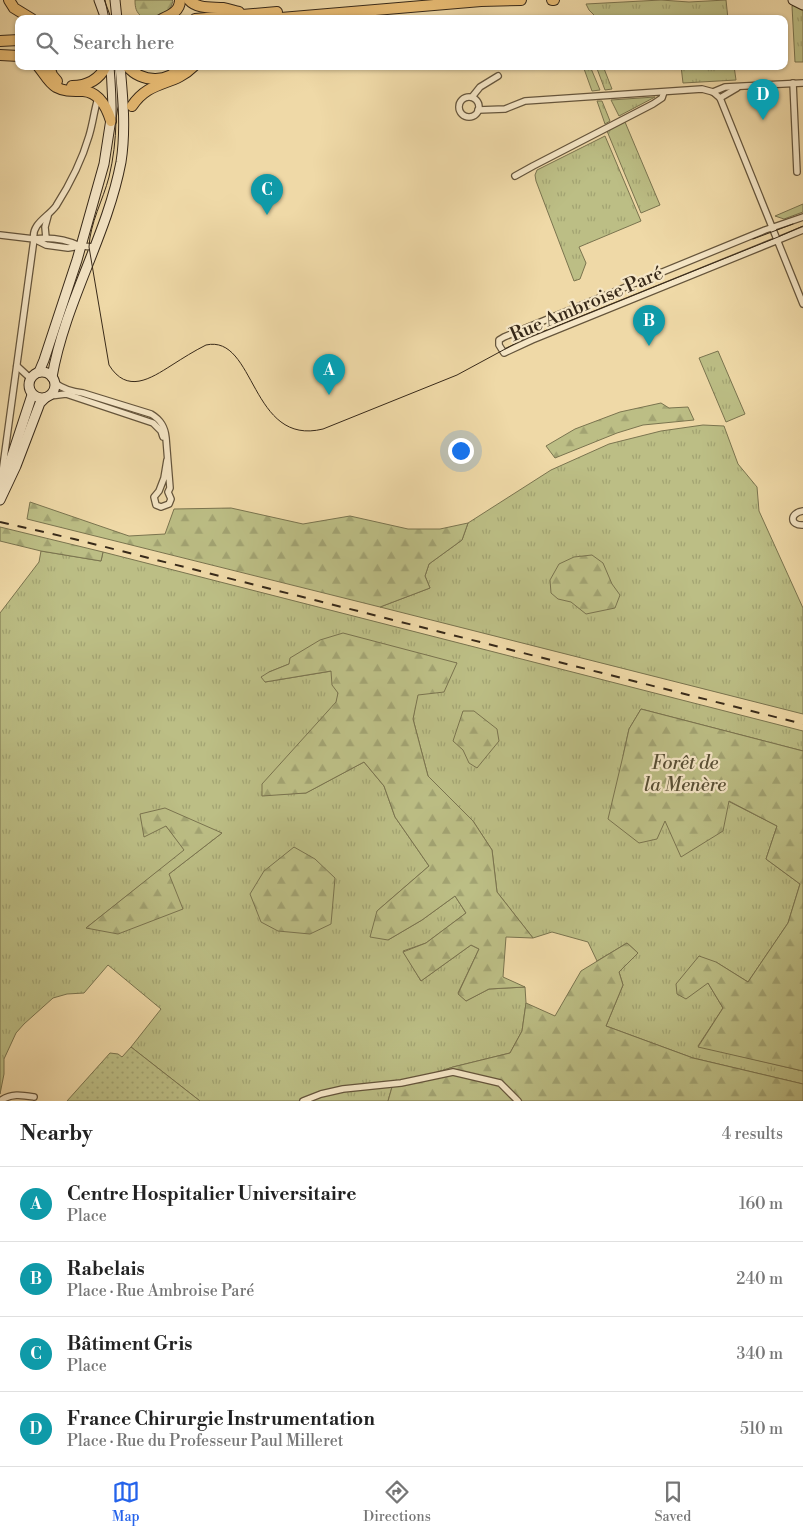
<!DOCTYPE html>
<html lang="en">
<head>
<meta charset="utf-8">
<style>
	body { margin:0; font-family:"Libre Bodoni",serif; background:#f2f2f2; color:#222 }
	.you { position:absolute; left:460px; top:450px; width:18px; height:18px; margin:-12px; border:4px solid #fff; border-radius:50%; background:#1a73e8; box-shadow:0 0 0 8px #1a73e833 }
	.badge { display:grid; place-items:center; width:32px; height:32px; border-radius:50%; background:#2563eb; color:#fff; font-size:16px; font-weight:700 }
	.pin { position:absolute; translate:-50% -41px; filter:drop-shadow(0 1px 2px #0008) }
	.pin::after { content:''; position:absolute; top:26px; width:18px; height:15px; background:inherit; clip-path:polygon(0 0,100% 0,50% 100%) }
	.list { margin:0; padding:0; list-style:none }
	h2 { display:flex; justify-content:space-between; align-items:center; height:65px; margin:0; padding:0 20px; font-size:21px }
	h2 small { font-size:16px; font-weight:400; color:#767676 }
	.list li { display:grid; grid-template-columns:32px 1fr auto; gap:15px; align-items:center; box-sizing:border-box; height:75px; padding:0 20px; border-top:1px solid #e0e0e0 }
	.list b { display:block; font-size:19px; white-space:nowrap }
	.list p { margin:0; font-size:16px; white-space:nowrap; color:#767676 }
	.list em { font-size:16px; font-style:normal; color:#767676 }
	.icon { flex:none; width:28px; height:28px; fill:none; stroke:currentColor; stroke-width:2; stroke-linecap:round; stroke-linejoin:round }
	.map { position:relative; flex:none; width:803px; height:1101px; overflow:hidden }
	.search { position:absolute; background:#fff; box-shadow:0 1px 4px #0004; left:15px; right:15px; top:15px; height:55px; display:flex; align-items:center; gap:12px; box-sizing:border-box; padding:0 18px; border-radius:10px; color:#767676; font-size:19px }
	.sheet { height:365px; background:#fff }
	nav { display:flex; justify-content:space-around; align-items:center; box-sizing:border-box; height:70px; border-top:1px solid #e0e0e0; background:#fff; font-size:14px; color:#767676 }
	nav a { display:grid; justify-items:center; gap:2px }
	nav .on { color:#2563eb }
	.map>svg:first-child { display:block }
	.grass { fill:url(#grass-tufts); stroke:#7a744f; fill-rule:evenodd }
	.forest { fill:url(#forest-firs); stroke:#7a744f }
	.park { fill:url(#park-dots); stroke:#7a744f }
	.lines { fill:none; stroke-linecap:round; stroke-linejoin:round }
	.street-casing { stroke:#65553c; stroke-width:8 }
	.secondary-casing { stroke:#372919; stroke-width:11 }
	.primary-casing { stroke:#372919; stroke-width:12 }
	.street { stroke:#f5e6c6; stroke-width:5.5 }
	.secondary { stroke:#f5e6c6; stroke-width:9 }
	.primary { stroke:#e8bc74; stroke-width:10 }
	.tram { stroke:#372919; stroke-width:1 }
	.rail { stroke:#372919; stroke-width:2; stroke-dasharray:9 9; stroke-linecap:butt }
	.labels { text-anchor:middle; stroke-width:4.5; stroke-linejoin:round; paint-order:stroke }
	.street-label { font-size:19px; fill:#372919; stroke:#f5e6c6 }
	.park-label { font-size:19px; font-style:italic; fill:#584e34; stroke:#f5e6c6 }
</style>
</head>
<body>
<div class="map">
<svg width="803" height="1101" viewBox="0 0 803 1101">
	<defs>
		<pattern id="grass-tufts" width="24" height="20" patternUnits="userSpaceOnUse" patternTransform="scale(1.25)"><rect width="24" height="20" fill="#bcbe85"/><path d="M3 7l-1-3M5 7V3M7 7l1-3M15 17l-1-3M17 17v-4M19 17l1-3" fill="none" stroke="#a2a372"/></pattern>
		<pattern id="forest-firs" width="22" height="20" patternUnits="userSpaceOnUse" patternTransform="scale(1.25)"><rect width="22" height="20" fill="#bcbe85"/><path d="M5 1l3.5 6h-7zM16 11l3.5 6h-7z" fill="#a2a372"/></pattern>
		<pattern id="park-dots" width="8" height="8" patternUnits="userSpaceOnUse" patternTransform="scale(1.25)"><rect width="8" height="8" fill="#bcbe85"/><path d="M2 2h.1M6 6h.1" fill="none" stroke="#a2a372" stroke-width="1.8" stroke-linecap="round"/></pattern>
	</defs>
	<rect width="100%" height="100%" fill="#efd9a7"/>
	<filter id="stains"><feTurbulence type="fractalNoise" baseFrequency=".004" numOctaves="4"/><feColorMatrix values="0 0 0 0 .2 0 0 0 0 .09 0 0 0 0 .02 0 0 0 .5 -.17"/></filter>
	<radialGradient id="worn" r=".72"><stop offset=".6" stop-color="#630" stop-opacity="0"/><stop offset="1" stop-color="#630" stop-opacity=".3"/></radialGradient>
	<g class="grass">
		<polygon points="661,0 689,2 726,0 728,19 598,19 589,10 586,4"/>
		<polygon points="794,5 803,10 803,62 795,62 792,6"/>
		<polygon points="583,66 590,66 600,90 592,91"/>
		<polygon points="596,66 603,66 612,89 605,90"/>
		<polygon points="681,66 734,66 736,80 683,83"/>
		<polygon points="655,97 619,116 611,100"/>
		<polygon points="597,101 602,101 610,121 605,124"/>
		<polygon points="625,122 660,205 641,213 607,131"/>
		<polygon points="605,136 641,221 579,247 586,263 580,279 574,281 536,181 535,175 537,170"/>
		<polygon points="803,204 803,212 784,219 775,216"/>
		<polygon points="718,351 745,414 726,422 699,358"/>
		<polygon points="703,425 724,426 738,464 757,487 759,511 803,608 803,714 380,607 430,588 425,576 429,564 462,540 468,523 551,470 609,444 661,431"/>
		<path d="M41 551 101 561 103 552 803 731V751L641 709 629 729 623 756 665 820 728 801 777 826 766 859 800 884 788 923 748 982 716 962 708 983 723 1008 698 1046 803 1071V1084L693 1058 606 1026 623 985 619 972 638 953 627 943 597 961 588 942 552 932 533 938 497 892 492 850 473 821 428 776 413 719 417 695 457 663 289 664 269 672 265 682 332 671 338 693 337 702 262 795 306 793 364 762 384 786 395 817 429 866 377 911 388 940 422 920 455 896 466 913 426 943 403 951 421 981 471 945 479 949 458 993 466 1001 489 989 525 987 526 1003 522 1031 510 1053 453 1067 392 1087 388 1101H200L131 1047 161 1009 108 965 84 993 67 994 53 998 24 1024 16 1033 4 1059V1074L0 1094V613L39 562ZM166 826 222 833 169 874 86 928 185 850Z"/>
	</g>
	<g class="forest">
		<path d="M135 0H172L173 1C169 17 156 16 142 17 136 12 135 8 135 0Z"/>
		<polygon points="661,403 669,408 688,407 694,420 643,425 617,433 555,458 546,446 575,429 620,412"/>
		<polygon points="30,502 129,536 165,534 174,509 231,508 303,524 350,516 408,529 440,529 468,523 462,540 429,564 425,576 430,588 380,607 27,519"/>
		<polygon points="0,527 103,552 101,561 41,551 0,541"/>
		<polygon points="592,555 603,563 612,584 620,595 615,608 586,614 571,602 558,599 551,593 550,580 559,564 574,557"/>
		<polygon points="343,633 457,663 444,692 418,695 413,719 428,776 473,821 492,850 497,892 533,938 506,937 503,977 525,987 489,989 466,1001 458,994 479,949 471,945 421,981 403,952 426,943 466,913 455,896 422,920 388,940 370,937 377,911 429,866 395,817 384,786 364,762 306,793 262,796 262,784 336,702 338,693 332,685 331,671 265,682 261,677 269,672 289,664 290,658 320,640"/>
		<polygon points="641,709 803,751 803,1071 698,1047 723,1008 708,983 686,999 677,994 676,984 699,956 716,962 748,982 788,923 800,884 766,859 777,826 729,801 723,831 681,857 665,821 657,839 639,843 608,819 623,756 629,729"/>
		<polygon points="463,711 474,711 497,729 499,741 477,768 469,763 463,750 453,741"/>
		<polygon points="165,808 222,833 169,874 183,909 118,934 86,928 184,850 166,826 144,837 140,814"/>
		<polygon points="294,847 315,859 335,878 331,924 310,934 278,931 261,922 250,894 264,871"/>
		<polygon points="627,943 638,953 619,972 623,985 606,1026 693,1058 803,1084 803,1101 388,1101 392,1087 453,1067 510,1053 522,1031 526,1003 555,1016 581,971"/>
	</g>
	<polygon class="park" points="131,1047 200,1101 67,1101 110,1053 118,1054 122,1057"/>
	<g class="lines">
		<g class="street-casing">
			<g id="street">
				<polyline points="793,83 797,172"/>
				<polyline points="713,92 725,87 803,83"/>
				<polyline points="472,97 480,87 498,76"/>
				<circle cx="469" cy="107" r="10"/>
				<polyline points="720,98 737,88"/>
				<polyline points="478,110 505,109 525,101 702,89 713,92 720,98 803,304"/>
				<polyline points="515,176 533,166 653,104 662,98 664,92"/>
				<polyline points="803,217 765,230 504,337 499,340 499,345 504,353 532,340 803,230"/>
				<polyline points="0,235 34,239 46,245 68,248 80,246 95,247"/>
				<polyline points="46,238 45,227 48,216"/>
				<path d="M34 239C50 237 65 239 80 246"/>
				<polyline points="17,366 30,378"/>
				<path d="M55 383C63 389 73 392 83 393L151 414C161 420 165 427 166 438L170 488 168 492 171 499 169 504 161 507 156 505 154 497 159 491 164 478 167 460"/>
				<polyline points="50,396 66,394 153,423 161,431 163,437"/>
				<path d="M1 481 34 239C31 224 48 217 56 206 70 184 82 160 89 136 93 123 94 111 98 98"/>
				<path d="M803 511C789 513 790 526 803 525"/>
				<path d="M0 1101C11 1093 22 1095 34 1097"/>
				<polyline points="303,1101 321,1094 343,1089 401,1083 453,1072 500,1083 518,1101"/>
			</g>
		</g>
		<g class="secondary-casing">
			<g id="secondary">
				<polyline points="99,0 106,19"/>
				<polyline points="115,0 117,19"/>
				<polyline points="793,0 803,5"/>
				<circle cx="42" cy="385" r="13"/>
				<polyline points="39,372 44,360 77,260 104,164 113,106 111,66"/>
				<path d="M52 377C65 302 107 236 121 162 126 130 123 98 120 66"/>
				<polyline points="1,489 32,395"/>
				<polyline points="0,500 16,466 40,403 45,398"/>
			</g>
		</g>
		<g class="primary-casing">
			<g id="primary">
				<polyline points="9,0 14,8 32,19"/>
				<path d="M189 0C197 9 212 7 223 8 229 9 234 11 239 12"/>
				<polyline points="552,0 554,0"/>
				<path d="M162 19C171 15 180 11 180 0"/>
				<polyline points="195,19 277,12"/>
				<polyline points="269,19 481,1 521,0"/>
				<polyline points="0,41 19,40"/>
				<polyline points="0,55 19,56"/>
				<path d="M38 66C44 73 48 82 56 87 65 92 73 91 83 91 99 92 107 108 111 121"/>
				<polyline points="49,66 52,75 57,81"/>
				<path d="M128 67C141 82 169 84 181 66"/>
				<path d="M72 86C87 86 99 80 106 66"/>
				<path d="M132 106C150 79 173 87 194 66"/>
			</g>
		</g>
		<use href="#street" class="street"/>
		<use href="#secondary" class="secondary"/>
		<use href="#primary" class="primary"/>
		<g class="tram">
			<polyline points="105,0 109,19"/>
			<path d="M114 66C117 104 118 140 109 177 103 200 90 223 89 247L109 365C127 394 150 379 172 365 183 358 194 351 206 345 256 334 250 447 323 429L457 375 520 341 537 334 778 237 803 226"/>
			<polyline points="753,239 793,224"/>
		</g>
		<polyline class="rail" points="0,522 74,539 803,724"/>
	</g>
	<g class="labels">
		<g class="street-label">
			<text transform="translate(586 303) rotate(-23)" y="7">Rue Ambroise Paré</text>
		</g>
		<g class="park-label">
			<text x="685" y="769">Forêt de<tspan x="685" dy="22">la Menère</tspan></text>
		</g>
	</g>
	<rect width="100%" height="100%" filter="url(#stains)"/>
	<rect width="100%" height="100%" fill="url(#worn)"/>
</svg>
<div class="you"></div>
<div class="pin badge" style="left:329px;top:395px;background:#0f9aa8">A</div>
<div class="pin badge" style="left:649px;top:346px;background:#0f9aa8">B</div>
<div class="pin badge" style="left:267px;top:215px;background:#0f9aa8">C</div>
<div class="pin badge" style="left:763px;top:120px;background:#0f9aa8">D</div>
<div class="search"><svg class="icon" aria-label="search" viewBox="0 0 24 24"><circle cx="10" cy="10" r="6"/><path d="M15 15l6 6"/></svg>Search here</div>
</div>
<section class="sheet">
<h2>Nearby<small>4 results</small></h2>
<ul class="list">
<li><span class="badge" style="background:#0f9aa8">A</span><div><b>Centre Hospitalier Universitaire</b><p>Place</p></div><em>160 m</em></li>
<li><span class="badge" style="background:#0f9aa8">B</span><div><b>Rabelais</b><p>Place · Rue Ambroise Paré</p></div><em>240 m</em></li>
<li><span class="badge" style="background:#0f9aa8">C</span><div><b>Bâtiment Gris</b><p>Place</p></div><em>340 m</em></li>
<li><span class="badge" style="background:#0f9aa8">D</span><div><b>France Chirurgie Instrumentation</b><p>Place · Rue du Professeur Paul Milleret</p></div><em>510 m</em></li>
</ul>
</section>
<nav>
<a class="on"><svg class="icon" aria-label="map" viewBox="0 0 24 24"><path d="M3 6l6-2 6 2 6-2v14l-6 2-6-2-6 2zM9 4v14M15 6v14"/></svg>Map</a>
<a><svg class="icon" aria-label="directions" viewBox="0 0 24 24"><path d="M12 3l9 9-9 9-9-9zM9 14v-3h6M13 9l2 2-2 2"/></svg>Directions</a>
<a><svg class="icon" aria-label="saved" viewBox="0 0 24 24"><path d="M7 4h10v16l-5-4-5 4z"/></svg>Saved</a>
</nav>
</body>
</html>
